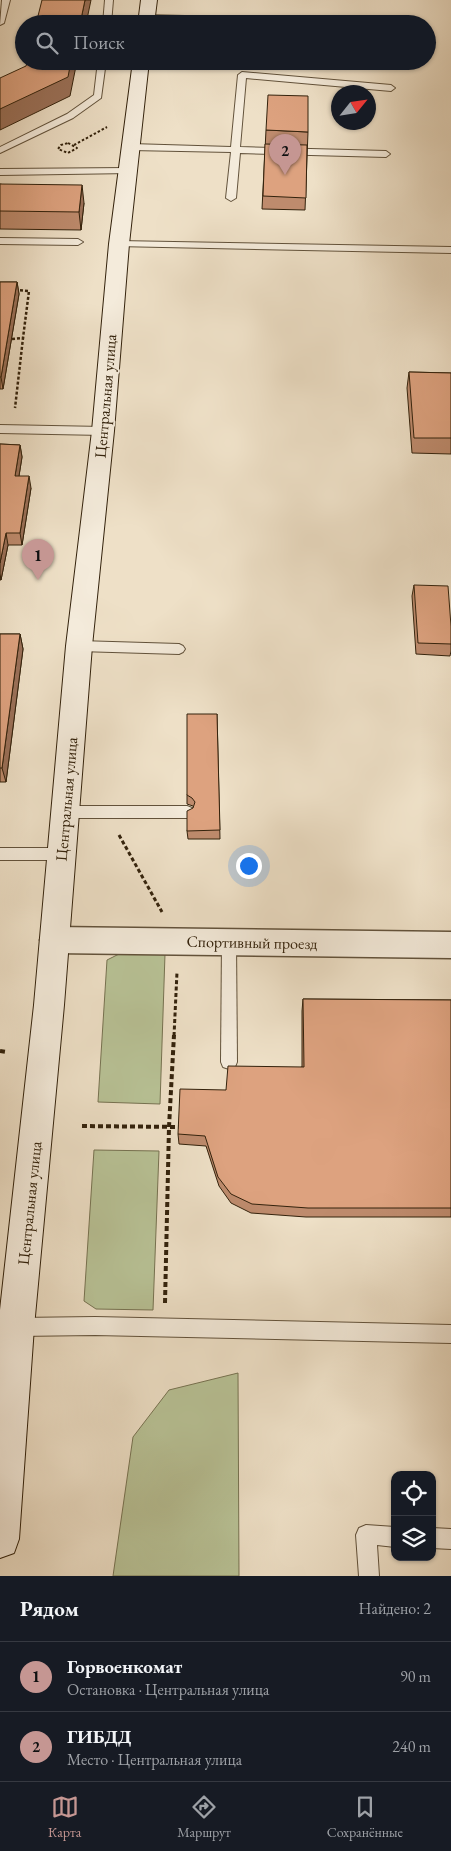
<!DOCTYPE html>
<html lang="ru">
<head>
<meta charset="utf-8">
<style>
	body { margin:0; font-family:"EB Garamond",serif; background:#242831; color:#f1f3f6 }
	.controls { position:absolute; right:15px; bottom:15px; display:grid; overflow:hidden; border-radius:10px; box-shadow:0 1px 4px #0004 }
	.controls button { width:45px; height:45px; display:grid; place-items:center; padding:0; border:0; border-bottom:1px solid #363941; background:#171b24; color:#f1f3f6; font:25px sans-serif }
	.compass { position:absolute; left:331px; top:85px; width:45px; height:45px; border-radius:50%; background:#171b24; box-shadow:0 1px 4px #0004; rotate:60deg }
	.you { position:absolute; left:248px; top:865px; width:18px; height:18px; margin:-12px; border:4px solid #fff; border-radius:50%; background:#1a73e8; box-shadow:0 0 0 8px #1a73e833 }
	.badge { display:grid; place-items:center; width:32px; height:32px; border-radius:50%; background:#c59692; color:#111; font-size:16px; font-weight:700 }
	.pin { position:absolute; translate:-50% -41px; filter:drop-shadow(0 1px 2px #0008) }
	.pin::after { content:''; position:absolute; top:26px; width:18px; height:15px; background:inherit; clip-path:polygon(0 0,100% 0,50% 100%) }
	.list { margin:0; padding:0; list-style:none }
	h2 { display:flex; justify-content:space-between; align-items:center; height:65px; margin:0; padding:0 20px; font-size:21px }
	h2 small { font-size:16px; font-weight:400; color:#9ea1a6 }
	.list li { display:grid; grid-template-columns:32px 1fr auto; gap:15px; align-items:center; box-sizing:border-box; height:70px; padding:0 20px; border-top:1px solid #363941 }
	.list b { display:block; font-size:19px; white-space:nowrap }
	.list p { margin:0; font-size:16px; white-space:nowrap; color:#9ea1a6 }
	.list em { font-size:16px; font-style:normal; color:#9ea1a6 }
	.icon { flex:none; width:28px; height:28px; fill:none; stroke:currentColor; stroke-width:2; stroke-linecap:round; stroke-linejoin:round }
	.map { position:relative; flex:none; width:451px; height:1576px; overflow:hidden }
	.search { position:absolute; background:#171b24; box-shadow:0 1px 4px #0004; left:15px; right:15px; top:15px; height:55px; display:flex; align-items:center; gap:12px; box-sizing:border-box; padding:0 18px; border-radius:28px; color:#9ea1a6; font-size:19px }
	.sheet { height:205px; background:#171b24 }
	nav { display:flex; justify-content:space-around; align-items:center; box-sizing:border-box; height:70px; border-top:1px solid #363941; background:#171b24; font-size:14px; color:#9ea1a6 }
	nav a { display:grid; justify-items:center; gap:2px }
	nav .on { color:#c59692 }
	.map>svg:first-child { display:block }
	.green { fill:#b8c296; stroke:#767251 }
	.lines { fill:none; stroke-linecap:round; stroke-linejoin:round }
	.service-casing { stroke:#62523b; stroke-width:2 }
	.minor-casing { stroke:#62523b; stroke-width:3 }
	.secondary-casing { stroke:#33220c; stroke-width:2 }
	.path-far3 { stroke:#33220c; stroke-width:2; stroke-dasharray:2.5 2; stroke-linecap:butt }
	.path-far2 { stroke:#33220c; stroke-width:2.5; stroke-dasharray:3 2; stroke-linecap:butt }
	.path-far1 { stroke:#33220c; stroke-width:3; stroke-dasharray:4 2.5; stroke-linecap:butt }
	.path { stroke:#33220c; stroke-width:4; stroke-dasharray:5 3; stroke-linecap:butt }
	.service { fill:#f4ebdb; fill-rule:evenodd }
	.minor { fill:#f4ebdb; fill-rule:evenodd }
	.secondary { fill:#f4ebdb; fill-rule:evenodd }
	.wall { fill:#be8b6d; stroke:#33220c }
	.shaded-wall { fill:#9b7159; stroke:#33220c }
	.building { fill:#dda27f; stroke:#33220c }
	.labels { text-anchor:middle; stroke-width:4; stroke-linejoin:round; paint-order:stroke }
	.street-label { font-size:16px; fill:#33220c; stroke:#f4ebdb }
</style>
</head>
<body>
<div class="map">
<svg width="451" height="1576" viewBox="0 0 451 1576">
	<rect width="100%" height="100%" fill="#eee0c7"/>
	<filter id="stains"><feTurbulence type="fractalNoise" baseFrequency=".004" numOctaves="4"/><feColorMatrix values="0 0 0 0 .2 0 0 0 0 .09 0 0 0 0 .02 0 0 0 .5 -.17"/></filter>
	<radialGradient id="worn" r=".72"><stop offset=".6" stop-color="#630" stop-opacity="0"/><stop offset="1" stop-color="#630" stop-opacity=".3"/></radialGradient>
	<g class="green">
		<polygon points="119,954 165,954 160,1104 98,1102 107,960"/>
		<polygon points="94,1150 159,1151 153,1310 96,1309 84,1301"/>
		<polygon points="238,1373 239,1576 113,1576 133,1437 169,1390"/>
	</g>
	<g class="lines">
		<g class="service-casing">
			<g id="service">
				<polygon points="2,0 10,0 4,23 0,25"/>
				<polygon points="105,0 113,0 111,24 103,24"/>
				<polygon points="144,15 308,19 312,21 308,23 147,19 144,19"/>
				<polygon points="98,61 106,61 101,98 73,118 0,153 0,147 67,114 94,95"/>
				<polygon points="157,61 268,64 272,66 268,68 161,63"/>
				<polygon points="242,72 391,85 395,88 391,91 246,78 240,147 386,151 390,154 386,157 240,153 236,198 231,201 226,198 231,152 131,150 127,147 131,144 231,147 238,75"/>
				<polygon points="128,168 133,171 131,173 0,175 0,169"/>
				<polygon points="0,238 78,239 83,242 78,245 0,244"/>
				<polygon points="119,241 451,247 451,253 116,246 114,244"/>
				<polygon points="0,425 103,427 109,431 103,435 0,433"/>
				<polygon points="79,641 179,644 183,646 185,649 183,652 179,654 79,651 75,649 73,646 75,643"/>
				<polygon points="65,806 187,806 192,808 194,812 192,816 187,818 65,818 60,816 58,812 60,808"/>
				<polygon points="0,848 61,848 66,850 68,854 66,858 61,860 0,860"/>
				<polygon points="229,934 234,936 236,941 237,1062 235,1067 229,1069 223,1067 221,1062 222,941 224,936"/>
				<polygon points="95,1317 451,1325 451,1343 95,1335 17,1336 11,1333 8,1327 11,1321 17,1318"/>
				<polygon points="366,1525 395,1527 395,1547 377,1545 379,1576 359,1576 356,1535 359,1528"/>
				<polygon points="432,1528 451,1529 451,1549 432,1548"/>
			</g>
		</g>
		<g class="minor-casing">
			<polygon id="minor" points="54,927 451,932 451,958 54,953 44,949 40,940 44,931"/>
		</g>
		<g class="secondary-casing">
			<g id="secondary">
				<polygon points="141,0 157,0 154,24 138,24"/>
				<polygon points="133,61 149,61 129,244 114,431 92,646 64,1005 34,1327 19,1539 14,1553 0,1558 0,1310 34,1005 66,646 92,431 109,244"/>
			</g>
		</g>
		<g class="path-far3">
			<polygon points="68,143 77,148 68,153 58,149 61,145"/>
			<polyline points="74,145 107,127"/>
		</g>
		<g class="path-far2">
			<polyline points="15,290 29,291 23,338"/>
			<polyline points="12,339 23,338 15,408"/>
		</g>
		<g class="path-far1">
			<polyline points="119,835 162,912"/>
			<polyline points="174,1036 177,972"/>
		</g>
		<g class="path">
			<polyline points="0,1051 7,1052"/>
			<polyline points="82,1126 180,1127"/>
			<polyline points="165,1303 169,1127 174,1035"/>
		</g>
		<use href="#service" class="service"/>
		<use href="#minor" class="minor"/>
		<use href="#secondary" class="secondary"/>
	</g>
	<g class="wall">
		<polygon points="266,130 308,132 305,210 262,209"/>
		<polygon points="0,184 84,203 81,230 0,229"/>
		<polygon points="0,282 17,282 19,294 3,389 0,389"/>
		<polygon points="409,372 451,373 451,454 412,453 407,388"/>
		<polygon points="0,444 20,445 22,457 19,476 31,488 22,545 8,545 1,580 0,580"/>
		<polygon points="414,585 451,626 451,651 450,656 416,654 412,596"/>
		<polygon points="0,634 20,634 23,649 6,782 0,782"/>
		<polygon points="217,714 220,839 188,839 187,831 194,808 193,806 187,804 187,795"/>
		<polygon points="303,999 451,1000 451,1217 306,1217 251,1213 231,1203 219,1186 206,1146 179,1144 178,1134 226,1090 302,1067 302,1011"/>
	</g>
	<g class="shaded-wall">
		<polygon points="85,0 91,0 86,24 80,24"/>
		<polygon points="71,61 77,61 70,96 0,130 0,109"/>
		<polygon points="82,185 84,203 81,230 79,212"/>
		<polygon points="17,282 19,294 3,389 1,377"/>
		<polygon points="20,445 22,457 17,488 15,476"/>
		<polygon points="29,476 31,488 22,545 20,533"/>
		<polygon points="6,533 8,545 1,580 0,574 0,563"/>
		<polygon points="20,634 23,649 6,782 2,768"/>
	</g>
	<g class="building">
		<polygon points="42,0 85,0 80,24 36,24"/>
		<polygon points="28,61 71,61 68,77 0,109 0,78 26,66"/>
		<polygon points="268,95 308,96 308,132 266,130"/>
		<polygon points="265,144 307,145 306,198 263,196"/>
		<polygon points="0,184 82,185 79,212 0,211"/>
		<polygon points="0,282 17,282 1,377 0,377"/>
		<polygon points="409,372 451,373 451,438 414,438"/>
		<polygon points="0,444 20,445 15,476 29,476 20,533 6,533 0,563"/>
		<polygon points="414,585 448,586 451,626 451,644 418,643"/>
		<polygon points="0,634 20,634 2,768 0,768"/>
		<polygon points="187,714 217,714 220,830 187,831 187,811 193,808 195,802 192,798 187,795"/>
		<polygon points="303,999 451,1000 451,1208 308,1208 252,1204 231,1194 218,1177 205,1136 178,1134 180,1089 226,1090 228,1066 304,1067"/>
	</g>
	<g class="labels">
		<g class="street-label">
			<text transform="translate(105 396) rotate(-85)" y="6">Центральная улица</text>
			<text transform="translate(66 799) rotate(-85)" y="6">Центральная улица</text>
			<text transform="translate(252 942) rotate(1)" y="6">Спортивный проезд</text>
			<text transform="translate(29 1203) rotate(-84)" y="6">Центральная улица</text>
		</g>
	</g>
	<rect width="100%" height="100%" filter="url(#stains)"/>
	<rect width="100%" height="100%" fill="url(#worn)"/>
</svg>
<div class="controls">
<button><svg class="icon" aria-label="locate" viewBox="0 0 24 24"><circle cx="12" cy="12" r="6"/><path d="M12 2v4M12 18v4M2 12h4M18 12h4"/></svg></button>
<button><svg class="icon" aria-label="layers" viewBox="0 0 24 24"><path d="M12 4l9 5-9 5-9-5zM3 14l9 5 9-5"/></svg></button>
</div>
<svg class="compass" viewBox="-18 -18 36 36"><path d="M0-13l5 13h-10z" fill="#e53935"/><path d="M0 13l5-13h-10z" fill="#9ea1a6"/></svg>
<div class="you"></div>
<div class="pin badge" style="left:38px;top:580px">1</div>
<div class="pin badge" style="left:285px;top:175px">2</div>
<div class="search"><svg class="icon" aria-label="search" viewBox="0 0 24 24"><circle cx="10" cy="10" r="6"/><path d="M15 15l6 6"/></svg>Поиск</div>
</div>
<section class="sheet">
<h2>Рядом<small>Найдено: 2</small></h2>
<ul class="list">
<li><span class="badge">1</span><div><b>Горвоенкомат</b><p>Остановка · Центральная улица</p></div><em>90 m</em></li>
<li><span class="badge">2</span><div><b>ГИБДД</b><p>Место · Центральная улица</p></div><em>240 m</em></li>
</ul>
</section>
<nav>
<a class="on"><svg class="icon" aria-label="map" viewBox="0 0 24 24"><path d="M3 6l6-2 6 2 6-2v14l-6 2-6-2-6 2zM9 4v14M15 6v14"/></svg>Карта</a>
<a><svg class="icon" aria-label="directions" viewBox="0 0 24 24"><path d="M12 3l9 9-9 9-9-9zM9 14v-3h6M13 9l2 2-2 2"/></svg>Маршрут</a>
<a><svg class="icon" aria-label="saved" viewBox="0 0 24 24"><path d="M7 4h10v16l-5-4-5 4z"/></svg>Сохранённые</a>
</nav>
</body>
</html>
